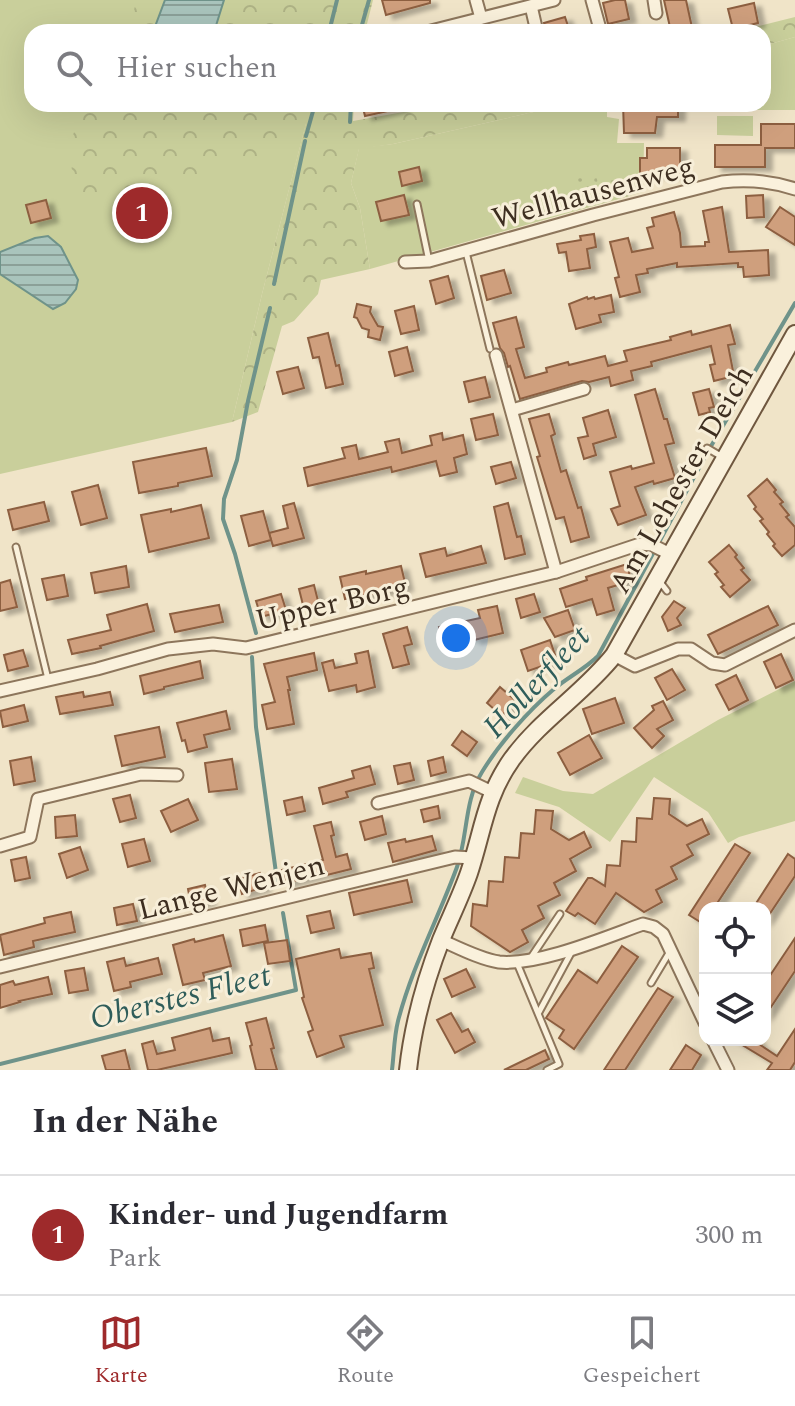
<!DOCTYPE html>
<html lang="de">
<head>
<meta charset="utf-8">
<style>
	body { margin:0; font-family:Spectral,serif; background:#f2f2f3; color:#2b2b33 }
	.controls { position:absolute; right:24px; bottom:24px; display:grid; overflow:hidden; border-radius:16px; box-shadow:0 8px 32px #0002 }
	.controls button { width:72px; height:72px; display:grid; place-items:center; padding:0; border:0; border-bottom:2px solid #e1e1e2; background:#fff; color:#2b2b33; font:40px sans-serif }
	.you { position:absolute; left:456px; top:638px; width:28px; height:28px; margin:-20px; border:6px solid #fff; border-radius:50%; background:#1a73e8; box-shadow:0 0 0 12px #1a73e833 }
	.badge { display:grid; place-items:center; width:52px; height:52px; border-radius:50%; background:#9e2a2b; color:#fff; font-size:26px; font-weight:700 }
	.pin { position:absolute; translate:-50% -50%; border:4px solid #fff; box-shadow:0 2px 8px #0006 }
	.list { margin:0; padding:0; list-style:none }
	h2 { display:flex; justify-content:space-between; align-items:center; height:104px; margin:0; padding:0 32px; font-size:34px }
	h2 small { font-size:26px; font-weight:400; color:#7c7c81 }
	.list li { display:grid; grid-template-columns:52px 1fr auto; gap:24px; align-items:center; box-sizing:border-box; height:120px; padding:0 32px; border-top:2px solid #e1e1e2 }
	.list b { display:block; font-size:30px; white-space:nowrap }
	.list p { margin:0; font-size:26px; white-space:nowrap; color:#7c7c81 }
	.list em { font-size:26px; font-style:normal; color:#7c7c81 }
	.icon { flex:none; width:44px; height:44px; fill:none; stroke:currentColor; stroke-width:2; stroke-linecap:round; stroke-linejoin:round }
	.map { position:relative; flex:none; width:795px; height:1070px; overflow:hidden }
	.search { position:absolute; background:#fff; box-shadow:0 8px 32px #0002; left:24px; right:24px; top:24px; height:88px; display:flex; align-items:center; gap:20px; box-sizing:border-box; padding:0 28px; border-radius:24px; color:#7c7c81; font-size:30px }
	.sheet { height:224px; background:#fff }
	nav { display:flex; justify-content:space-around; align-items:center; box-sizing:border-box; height:112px; border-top:2px solid #e1e1e2; background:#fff; font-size:22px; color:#7c7c81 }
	nav a { display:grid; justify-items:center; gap:4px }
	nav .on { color:#9e2a2b }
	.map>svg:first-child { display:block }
	.green { fill:#c9cf9b }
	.forest { fill:url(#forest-crowns) }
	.garden { fill:url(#garden-dots) }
	.water { fill:url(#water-rules); stroke:#6f938a; stroke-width:2 }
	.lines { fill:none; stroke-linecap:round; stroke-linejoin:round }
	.stream { stroke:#6f938a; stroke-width:4 }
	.building { fill:#cf9f7d; stroke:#8d5f41; stroke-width:2; filter:url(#shadow) }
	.lane-casing { stroke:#8d765c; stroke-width:9 }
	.street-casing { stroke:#8d765c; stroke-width:15 }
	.secondary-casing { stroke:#6f573f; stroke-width:20 }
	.lane { stroke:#faf1dc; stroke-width:5 }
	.street { stroke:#faf1dc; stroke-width:11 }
	.secondary { stroke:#faf1dc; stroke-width:16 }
	.labels { text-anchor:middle; stroke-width:6; stroke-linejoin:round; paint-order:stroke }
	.street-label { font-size:30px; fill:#3d2e20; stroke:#f7eed8 }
	.water-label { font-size:32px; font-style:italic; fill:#2f5d5a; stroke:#f7eed8 }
</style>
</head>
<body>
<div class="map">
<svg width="795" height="1070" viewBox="0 0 795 1070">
	<defs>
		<pattern id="forest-crowns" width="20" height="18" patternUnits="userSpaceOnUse" patternTransform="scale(2)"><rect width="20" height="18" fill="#c9cf9b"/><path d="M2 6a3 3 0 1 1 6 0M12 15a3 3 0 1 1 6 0" fill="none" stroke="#aeb285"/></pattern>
		<pattern id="garden-dots" width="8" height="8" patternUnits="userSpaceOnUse" patternTransform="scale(2)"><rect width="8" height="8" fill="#c9cf9b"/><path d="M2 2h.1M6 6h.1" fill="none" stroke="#aeb285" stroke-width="1.8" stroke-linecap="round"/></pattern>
		<pattern id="water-rules" width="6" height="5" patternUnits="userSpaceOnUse" patternTransform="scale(2)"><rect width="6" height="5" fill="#a9c4bc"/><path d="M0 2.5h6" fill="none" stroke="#8ba098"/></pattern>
		<filter id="shadow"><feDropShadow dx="7" dy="4" stdDeviation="2" flood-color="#0004"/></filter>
	</defs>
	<rect width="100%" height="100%" fill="#f0e4c8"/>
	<g class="green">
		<polygon points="0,0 334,0 327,32 32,32 32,104 311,104 262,294 232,422 0,474"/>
		<polygon points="795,37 795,110 707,110 707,104 763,104 763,46"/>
		<polygon points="569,104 607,104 607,117 619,119 617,143 644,143 643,192 370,269 360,208 351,183 359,148 393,144"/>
		<polygon points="717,116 753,116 753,136 717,135"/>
		<polygon points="795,681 795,821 739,837 728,843 708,812 654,777 610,842 559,807 515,793 523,777 563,791 593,794 718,720"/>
	</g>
	<g class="forest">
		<polygon points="137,0 165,0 153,32 131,32 132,16"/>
		<polygon points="224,0 373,0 365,32 214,32"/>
		<polygon points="795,17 795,37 763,46 763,32 735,32"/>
		<polygon points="103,104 354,104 353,121 448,104 569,104 393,144 359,149 351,183 360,208 370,269 321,280 318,294 294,321 282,326 258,412 232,422 262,294 306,123 283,125 280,151 198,174 152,182 107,193 75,197 69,145 82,112"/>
	</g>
	<polygon class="garden" points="596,176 598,183 626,178 629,196 582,209 577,178"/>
	<g class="water">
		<polygon points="165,0 224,0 214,32 153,32"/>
		<polygon points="48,236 61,247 78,280 76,289 65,303 53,309 0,274 0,252 35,238"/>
	</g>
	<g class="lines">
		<g class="stream">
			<polyline points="329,32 337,0"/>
			<polyline points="360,32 369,0"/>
			<polyline points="350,122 351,104"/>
			<polyline points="306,136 315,104"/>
			<polyline points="274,284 305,141"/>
			<polyline points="256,633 235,554 223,519 224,499 237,460 248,401 270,308"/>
			<polyline points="252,657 256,727 277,880"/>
			<polyline points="0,1064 296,990 283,913"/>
			<path d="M392 1070C394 1054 394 1037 398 1021 412 967 438 919 457 867 468 836 464 801 482 772 499 744 528 711 554 689 568 677 585 669 598 656L707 453 795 303"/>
		</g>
	</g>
	<g class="building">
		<polygon points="382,0 430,0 430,3 386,15"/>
		<polygon points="615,0 625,0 629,19 608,24 603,3"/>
		<polygon points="664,0 686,0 693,32 671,32"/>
		<polygon points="754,3 758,23 733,29 728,9"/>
		<polygon points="565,17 570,32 547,32 544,23"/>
		<polygon points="362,104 402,104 402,108 365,116"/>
		<polygon points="623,104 678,104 678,117 657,117 655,133 624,133"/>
		<polygon points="761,124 795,124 795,148 765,148 765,167 715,167 715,145 761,145"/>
		<polygon points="647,148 680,148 680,174 640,174 640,158 647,158"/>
		<polygon points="419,167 422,181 402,186 399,172"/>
		<polygon points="404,195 409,215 381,221 376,202"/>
		<polygon points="763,195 764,217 747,218 746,196"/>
		<polygon points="46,200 51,218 31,223 26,205"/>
		<polygon points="722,207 729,252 768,250 769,275 744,277 743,267 738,267 738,263 677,267 677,263 647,269 648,273 636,275 640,292 620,297 615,278 619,277 610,242 628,238 632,252 653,248 647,228 654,226 652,218 674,212 680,233 681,247 705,246 705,242 709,242 703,211"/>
		<polygon points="780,207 795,217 795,245 766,227"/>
		<polygon points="594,234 596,247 587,249 590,268 569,271 566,252 559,253 557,244 581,240 580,236"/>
		<polygon points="504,270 511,293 487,300 481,276"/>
		<polygon points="448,276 454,298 436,304 430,281"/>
		<polygon points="611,295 614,312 599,315 601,322 576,329 569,304 587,297 588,299 594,297 595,299"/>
		<polygon points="357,304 371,307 370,312 375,321 378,326 383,327 380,340 368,337 369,330 362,328 357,318 354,317"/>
		<polygon points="414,306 419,330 401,334 395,311"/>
		<polygon points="516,317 524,347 516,349 525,378 547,372 546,368 568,362 569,365 605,356 608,366 627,361 624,351 671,340 670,337 691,331 692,335 730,325 735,344 728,345 734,376 714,381 710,365 715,364 711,346 651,362 652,366 631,371 633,380 611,386 609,377 589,382 582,381 520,399 510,366 508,367 504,353 500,348 493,323"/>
		<polygon points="328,333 336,366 339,365 343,384 326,388 319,357 313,358 308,338"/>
		<polygon points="407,347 413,371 395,376 389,352"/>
		<polygon points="298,367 304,388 283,394 277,372"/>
		<polygon points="485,377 490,397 469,402 464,382"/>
		<polygon points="655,389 664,419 667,419 674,443 665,445 675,478 654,484 653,481 635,487 646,515 618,525 611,509 620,506 610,472 631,466 632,469 654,463 635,395"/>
		<polygon points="709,389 714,407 709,408 710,412 699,415 693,393"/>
		<polygon points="608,410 616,437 593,444 596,455 584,459 578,438 588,436 583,418"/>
		<polygon points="493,414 498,435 476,440 471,419"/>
		<polygon points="549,414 555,434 551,436 561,472 566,470 578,508 581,507 589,537 571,542 564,517 556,519 537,457 540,456 529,419"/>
		<polygon points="442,433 443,440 463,435 467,454 454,458 457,472 440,476 436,461 392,472 391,467 308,486 304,468 345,458 342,448 356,445 359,459 388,452 385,442 399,439 402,453 432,445 430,436"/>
		<polygon points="206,448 212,476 178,483 178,486 139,493 133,462"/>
		<polygon points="511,462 516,478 496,484 491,467"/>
		<polygon points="767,479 776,490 774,492 783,502 780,504 789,515 786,517 795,527 795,545 782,556 773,546 775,544 767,534 769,532 760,521 763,519 754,509 756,507 748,496"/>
		<polygon points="98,485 107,518 81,525 72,492"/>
		<polygon points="44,502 49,521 13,530 8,510"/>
		<polygon points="294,503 304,538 273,546 269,533 288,528 283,506"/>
		<polygon points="508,503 517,537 521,536 525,554 505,559 494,507"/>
		<polygon points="201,505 209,538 149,552 141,515 171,509 171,512"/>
		<polygon points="263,511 271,540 249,546 241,516"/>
		<polygon points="729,545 737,555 735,557 744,568 741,570 750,580 730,597 721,587 724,585 715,574 718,572 709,562"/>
		<polygon points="481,546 486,563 426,577 420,554 445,548 447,556"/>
		<polygon points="627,564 631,581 608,588 614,610 597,615 592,599 566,607 560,589 587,580 586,577"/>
		<polygon points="126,566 129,587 95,593 91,573"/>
		<polygon points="401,566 406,587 345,599 340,577 366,571 366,574"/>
		<polygon points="64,575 68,596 47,600 42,579"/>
		<polygon points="10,580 17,607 0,611 0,583"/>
		<polygon points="314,585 319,605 304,609 299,589"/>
		<polygon points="281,594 286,610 261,617 256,601"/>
		<polygon points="534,594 540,612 521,618 516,599"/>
		<polygon points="674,601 685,608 677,618 681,625 668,631 662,617"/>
		<polygon points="147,604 154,631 100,646 101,648 72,654 68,640 111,630 107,615"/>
		<polygon points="219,605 223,622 175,632 170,614"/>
		<polygon points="497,606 503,633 474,640 473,636 442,643 439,627 480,618 478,610"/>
		<polygon points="768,606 778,625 718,654 708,635"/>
		<polygon points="568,610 575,630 555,637 544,618"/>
		<polygon points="407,627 412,644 404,646 409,664 393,668 383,634"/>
		<polygon points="550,640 557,661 528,671 521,650"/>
		<polygon points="23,650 28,666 8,671 4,655"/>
		<polygon points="368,651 375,687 357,692 356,685 329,691 322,663 333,660 335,668 357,663 355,654"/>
		<polygon points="314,653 317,670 287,677 290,690 288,690 294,724 267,729 262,705 275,702 264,664"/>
		<polygon points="781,654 793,680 776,688 764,662"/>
		<polygon points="200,661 203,678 164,687 164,689 144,694 140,676"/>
		<polygon points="672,669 685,690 667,700 655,678"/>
		<polygon points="736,675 748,700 729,710 716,685"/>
		<polygon points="500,687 515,700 502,716 487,703"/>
		<polygon points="83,692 84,697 110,692 113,705 60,714 56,697"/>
		<polygon points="615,698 624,723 592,734 583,709"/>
		<polygon points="663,701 673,720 657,729 664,736 652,748 634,728 654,710 652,706"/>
		<polygon points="24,705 28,721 3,727 0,711"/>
		<polygon points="226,711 230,729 204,735 207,747 188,752 185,740 182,741 177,723"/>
		<polygon points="159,727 165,757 122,766 115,736"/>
		<polygon points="462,731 477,742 467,756 452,745"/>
		<polygon points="589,735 602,758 570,775 558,753"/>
		<polygon points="31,757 35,781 14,785 10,761"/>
		<polygon points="443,757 446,772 431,776 428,761"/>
		<polygon points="232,759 237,789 209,792 205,763"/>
		<polygon points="410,763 414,780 398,784 394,766"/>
		<polygon points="370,766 375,784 346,792 348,797 323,804 319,788 354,778 352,771"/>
		<polygon points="130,795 136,818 120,822 113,799"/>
		<polygon points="302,797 305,811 287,815 284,801"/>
		<polygon points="654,798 670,799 669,814 687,826 702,819 709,834 687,845 693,855 671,867 677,879 656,890 662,902 644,912 616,893 595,924 578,913 575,916 566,911 588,878 592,878 605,886 607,865 620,866 622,841 636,842 637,818 652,819"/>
		<polygon points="188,799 198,820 171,832 161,811"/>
		<polygon points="438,806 440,818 424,822 421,810"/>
		<polygon points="536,810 553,811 551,829 569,840 584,832 591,847 570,859 576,871 554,883 560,895 538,906 544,918 522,930 528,942 510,952 471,926 473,904 487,906 489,881 503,882 505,857 519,858 521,833 534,834"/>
		<polygon points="75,815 77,836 56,838 55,817"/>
		<polygon points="382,816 386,834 365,840 360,822"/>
		<polygon points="331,822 334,835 331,836 336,857 347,854 351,869 327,875 327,872 286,883 282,870 323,860 314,826"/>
		<polygon points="432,836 436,850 393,862 388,843 405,839 406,842"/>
		<polygon points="144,839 150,861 128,867 122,844"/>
		<polygon points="735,844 750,853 714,908 705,908 705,925 689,915"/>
		<polygon points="80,847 88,870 67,878 59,854"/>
		<polygon points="788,854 795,859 795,876 765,921 765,908 753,908"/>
		<polygon points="26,857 30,878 15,881 11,860"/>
		<polygon points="260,873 264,887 242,894 238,879"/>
		<polygon points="407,880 412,902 354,915 349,893"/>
		<polygon points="205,885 209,901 191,905 188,889"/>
		<polygon points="133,904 137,921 117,925 114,908"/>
		<polygon points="330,911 334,928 311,933 307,916"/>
		<polygon points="71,912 75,932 33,941 34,947 4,955 0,935 45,923 44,918"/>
		<polygon points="265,925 268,941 243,946 240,930"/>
		<polygon points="223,935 231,966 203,973 205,980 183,985 173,945 194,939 195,942"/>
		<polygon points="795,938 795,971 765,1016 765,983"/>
		<polygon points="287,940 290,961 268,964 264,943"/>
		<polygon points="622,946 638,957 574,1049 559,1038 564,1030 546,1018 578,970 597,983"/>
		<polygon points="339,949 341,958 371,953 374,968 369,969 383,1025 340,1036 344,1047 317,1057 308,1032 313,1030 302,998 304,997 296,959"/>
		<polygon points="124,958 126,966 158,958 162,974 130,982 131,987 114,991 107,962"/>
		<polygon points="84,968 88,990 69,993 65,971"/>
		<polygon points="466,969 475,987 452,997 444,979"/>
		<polygon points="48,977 52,994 19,1001 20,1002 0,1008 0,985 13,981 15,985"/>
		<polygon points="658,988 673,997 642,1044 625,1070 604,1070"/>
		<polygon points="451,1013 462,1032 468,1029 475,1042 455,1053 437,1020"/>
		<polygon points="266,1018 274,1048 271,1049 277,1070 256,1070 250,1046 252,1045 246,1023"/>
		<polygon points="210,1028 213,1041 229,1038 232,1053 157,1070 148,1070 142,1044 153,1041 157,1054 175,1050 172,1038"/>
		<polygon points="795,1029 795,1062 790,1070 767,1070 772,1063 734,1040 758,1040 756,1042 777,1056"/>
		<polygon points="686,1045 701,1055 692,1070 670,1070"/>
		<polygon points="125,1050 130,1070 106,1070 102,1056"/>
		<polygon points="545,1050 549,1059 526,1070 504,1070"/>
	</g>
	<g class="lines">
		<g class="lane-casing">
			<g id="lane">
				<polyline points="417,204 429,261"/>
				<polyline points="466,252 490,349"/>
				<polyline points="707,448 724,458"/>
				<polyline points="16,547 48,679"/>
				<polyline points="660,582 667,591"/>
				<polyline points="530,959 560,914"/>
				<polyline points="517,963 559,1064 547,1070"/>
				<polyline points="651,983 669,953"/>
				<polyline points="539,1012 572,951"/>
			</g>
		</g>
		<g class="street-casing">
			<g id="street">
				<polyline points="476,0 481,18"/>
				<polyline points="592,0 600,29"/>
				<polyline points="654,0 656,13"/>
				<polyline points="531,6 537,32"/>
				<polyline points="427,32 554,0"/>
				<path d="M405 262 429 261 593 215 722 182C747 179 771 181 795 189"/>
				<polyline points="496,355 556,572"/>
				<polyline points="512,410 584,389"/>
				<polyline points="614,655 635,666 678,649 691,649 712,663 725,665 795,630"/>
				<polyline points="0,691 97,669 168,649 213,644 246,648 556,572 640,544 652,545 670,554"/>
				<polyline points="378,803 469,781 492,792"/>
				<polyline points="0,846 30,837 38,799 141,774 177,775"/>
				<path d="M441 940C459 948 480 959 499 962 538 966 604 938 643 924L654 927 663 934 705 1023"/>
				<polyline points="0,967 455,857 473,858"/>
				<polyline points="713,1040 728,1070"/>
			</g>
		</g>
		<g class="secondary-casing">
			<path id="secondary" d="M408 1070C413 1024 424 984 441 940 450 918 461 896 469 873 483 831 485 797 512 759 541 719 584 693 614 655L795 334"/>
		</g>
		<use href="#lane" class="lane"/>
		<use href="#street" class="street"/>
		<use href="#secondary" class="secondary"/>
	</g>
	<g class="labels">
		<g class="street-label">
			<text transform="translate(593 192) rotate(-15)" y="10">Wellhausenweg</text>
			<text transform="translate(681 479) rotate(-60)" y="10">Am Lehester Deich</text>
			<text transform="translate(332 603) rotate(-13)" y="10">Upper Borg</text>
			<text transform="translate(231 887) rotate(-14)" y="10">Lange Wenjen</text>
		</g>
		<g class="water-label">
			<text transform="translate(536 681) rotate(-47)" y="11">Hollerfleet</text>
			<text transform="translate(180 996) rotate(-14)" y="11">Oberstes Fleet</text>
		</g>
	</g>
</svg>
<div class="controls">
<button><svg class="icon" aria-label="locate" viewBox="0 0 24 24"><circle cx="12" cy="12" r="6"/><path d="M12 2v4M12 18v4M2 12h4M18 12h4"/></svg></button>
<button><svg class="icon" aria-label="layers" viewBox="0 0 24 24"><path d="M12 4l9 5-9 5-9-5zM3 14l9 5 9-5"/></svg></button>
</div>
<div class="you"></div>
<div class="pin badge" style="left:142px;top:213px">1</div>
<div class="search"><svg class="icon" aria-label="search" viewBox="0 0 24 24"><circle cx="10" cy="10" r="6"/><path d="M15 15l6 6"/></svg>Hier suchen</div>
</div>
<section class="sheet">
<h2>In der Nähe<small></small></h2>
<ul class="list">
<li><span class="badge">1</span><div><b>Kinder- und Jugendfarm</b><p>Park</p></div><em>300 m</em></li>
</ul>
</section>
<nav>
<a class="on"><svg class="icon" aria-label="map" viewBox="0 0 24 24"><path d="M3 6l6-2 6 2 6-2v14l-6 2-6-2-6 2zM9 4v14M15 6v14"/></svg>Karte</a>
<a><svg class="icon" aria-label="directions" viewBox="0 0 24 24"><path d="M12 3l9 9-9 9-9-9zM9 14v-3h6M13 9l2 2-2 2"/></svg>Route</a>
<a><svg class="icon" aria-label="saved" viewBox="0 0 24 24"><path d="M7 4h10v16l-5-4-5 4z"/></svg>Gespeichert</a>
</nav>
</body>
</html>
